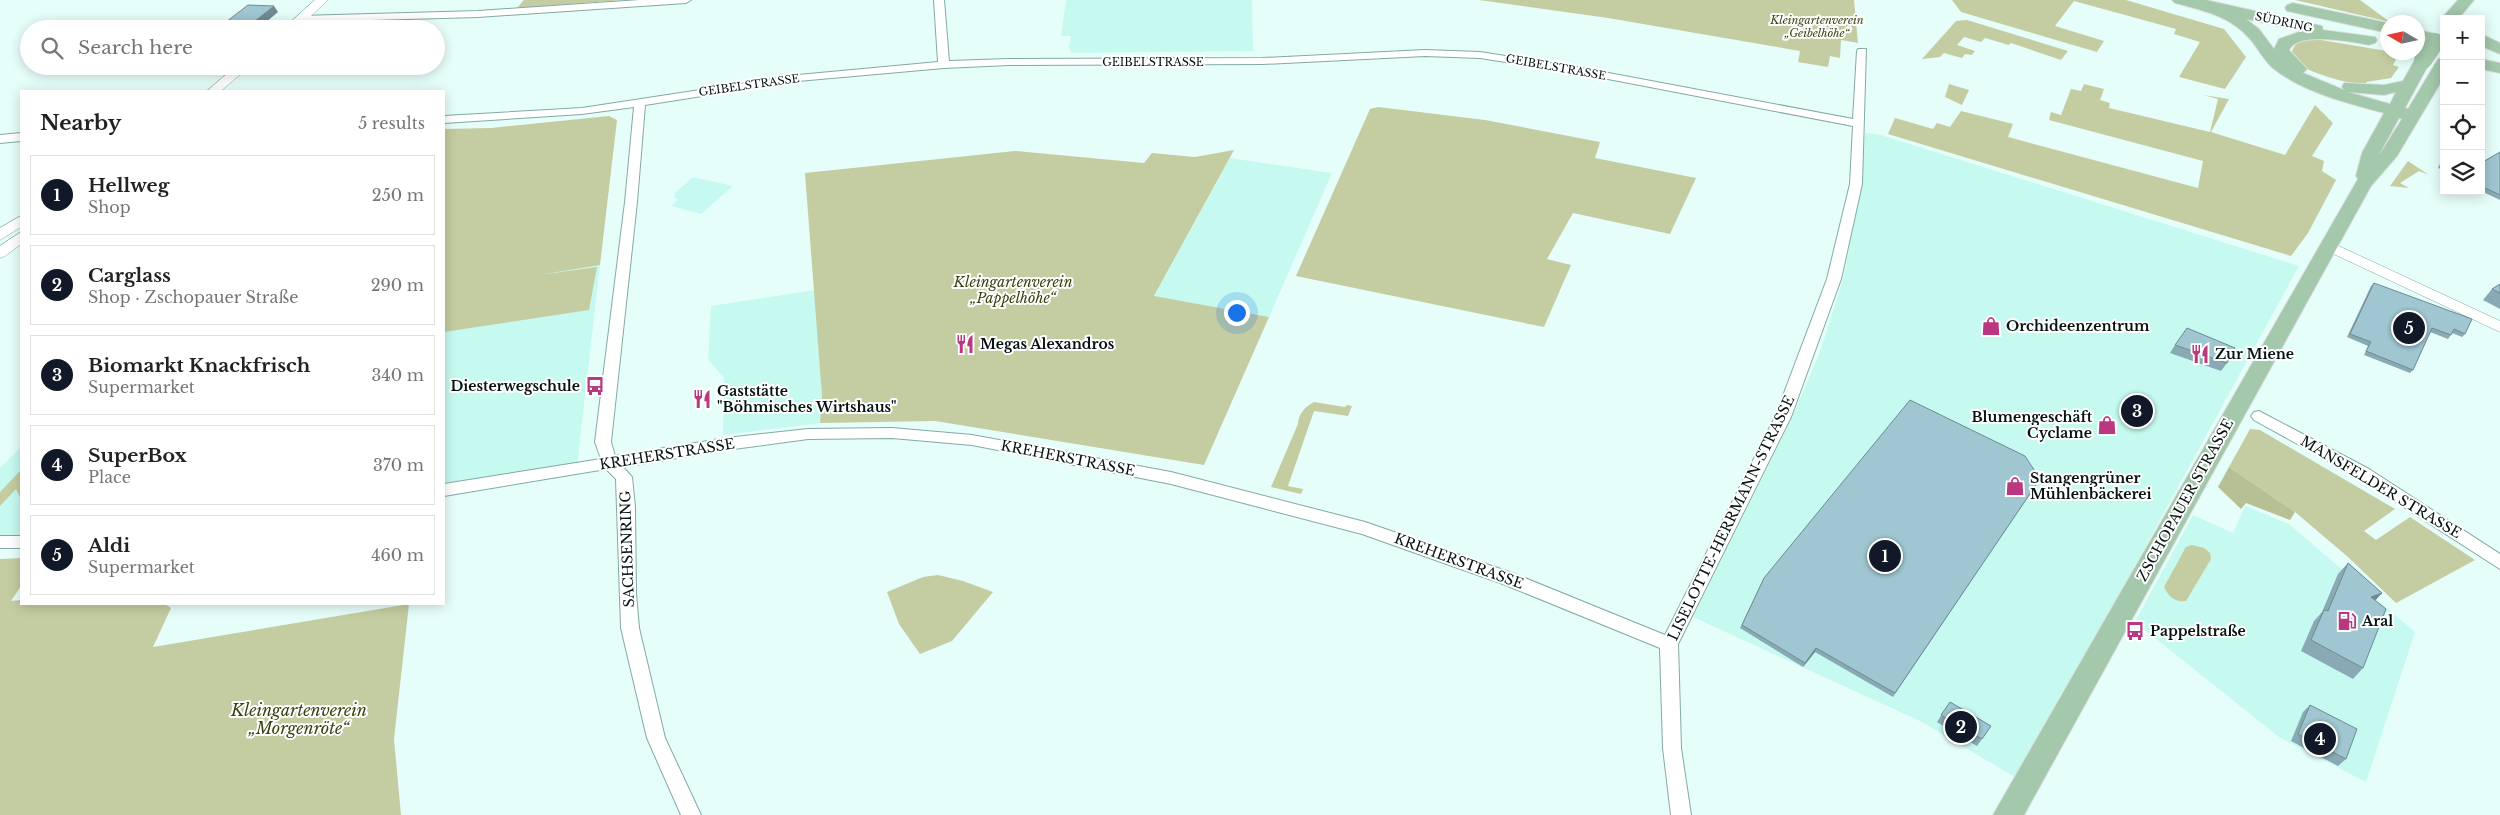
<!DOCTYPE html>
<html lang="en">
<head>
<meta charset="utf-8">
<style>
	body { margin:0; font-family:"Libre Baskerville",serif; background:#f2f2f2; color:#222 }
	.controls { position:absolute; right:15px; top:15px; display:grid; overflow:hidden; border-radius:0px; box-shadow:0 2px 12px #0003 }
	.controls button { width:45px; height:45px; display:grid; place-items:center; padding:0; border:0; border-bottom:1px solid #e0e0e0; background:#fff; color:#222; font:25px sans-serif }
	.compass { position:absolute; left:2380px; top:15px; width:45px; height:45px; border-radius:50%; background:#fff; box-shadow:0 2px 12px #0003; rotate:279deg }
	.you { position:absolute; left:1236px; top:312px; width:18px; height:18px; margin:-12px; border:4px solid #fff; border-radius:50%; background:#1a73e8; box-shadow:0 0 0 8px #1a73e833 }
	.badge { display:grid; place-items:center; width:32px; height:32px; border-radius:50%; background:#111827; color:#fff; font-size:16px; font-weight:700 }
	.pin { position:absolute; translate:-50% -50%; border:2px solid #fff; box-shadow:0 1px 5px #0006 }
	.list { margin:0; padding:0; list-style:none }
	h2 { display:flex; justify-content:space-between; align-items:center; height:65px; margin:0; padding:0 20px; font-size:21px }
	h2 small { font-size:16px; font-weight:400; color:#767676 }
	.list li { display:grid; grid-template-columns:32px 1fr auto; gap:15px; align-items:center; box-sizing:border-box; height:80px; margin:0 10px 10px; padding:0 10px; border:1px solid #e0e0e0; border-radius:0px }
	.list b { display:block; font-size:19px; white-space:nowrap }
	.list p { margin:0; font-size:16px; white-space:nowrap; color:#767676 }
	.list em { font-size:16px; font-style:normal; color:#767676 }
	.icon { flex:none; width:28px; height:28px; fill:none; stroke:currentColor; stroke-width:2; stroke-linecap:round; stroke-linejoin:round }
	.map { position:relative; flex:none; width:2500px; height:815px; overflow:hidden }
	.search { position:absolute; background:#fff; box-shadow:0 2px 12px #0003; left:20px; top:20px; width:425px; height:55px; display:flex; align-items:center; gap:12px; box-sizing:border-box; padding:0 18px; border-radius:28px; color:#767676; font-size:19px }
	.panel { position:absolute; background:#fff; box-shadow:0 2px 12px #0003; left:20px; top:90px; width:425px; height:515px; border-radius:0px }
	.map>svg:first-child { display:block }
	.built { fill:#c6f9f0 }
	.green { fill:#c4cca1 }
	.forest { fill:#b7bf94 }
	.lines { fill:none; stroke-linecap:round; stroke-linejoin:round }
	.minor-casing { stroke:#82aaa3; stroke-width:2 }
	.tertiary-casing { stroke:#82aaa3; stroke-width:1 }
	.primary-casing { stroke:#dcdede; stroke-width:2 }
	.minor { fill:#fff; fill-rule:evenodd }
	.tertiary { fill:#fff; fill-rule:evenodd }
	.primary { fill:#a3c8ab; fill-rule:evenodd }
	.primary-bridge-casing { stroke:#dcdede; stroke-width:19; stroke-linecap:butt }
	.primary-bridge { stroke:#a3c8ab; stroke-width:18 }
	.wall { fill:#89aab4 }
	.shaded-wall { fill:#6f8b92 }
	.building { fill:#9fc6d1; stroke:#6f8b92 }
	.labels { text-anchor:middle; stroke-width:4; stroke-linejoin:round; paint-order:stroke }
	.far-park-label { font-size:11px; font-style:italic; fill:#3a400d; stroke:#fff }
	.far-street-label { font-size:11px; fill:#051311; stroke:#fff }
	.park-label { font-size:14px; font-style:italic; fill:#3a400d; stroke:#fff }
	.poi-label { font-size:14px; font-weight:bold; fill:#051311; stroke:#fff; text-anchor:start }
	.street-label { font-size:14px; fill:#051311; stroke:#fff }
	.near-park-label { font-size:16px; font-style:italic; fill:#3a400d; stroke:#fff }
</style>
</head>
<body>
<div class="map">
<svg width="2500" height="815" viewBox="0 0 2500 815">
	<rect width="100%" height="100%" fill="#e6fefa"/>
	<g class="built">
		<polygon points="1069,0 1252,0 1253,51 1071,53 1069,47 1071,36 1061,36 1066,1"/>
		<polygon points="1865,133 1881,135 2299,266 2018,779 1922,722 1693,617 1790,422 1820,352 1844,276 1861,185"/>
		<polygon points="1230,158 1332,173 1269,317 1154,297"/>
		<polygon points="693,177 733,186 701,214 671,206 678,199 674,198 675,193"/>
		<polygon points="600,265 577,466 444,488 444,288"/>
		<polygon points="815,290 822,396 820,423 723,435 724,378 708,359 711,306"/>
		<polygon points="21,447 21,537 0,538 0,468"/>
		<polygon points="2245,506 2289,524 2415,632 2366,782 2279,737 2135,622 2193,515 2233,533"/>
	</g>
	<g class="green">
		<polygon points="524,0 622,0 517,8"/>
		<polygon points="1479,0 1854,0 1858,43 1841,40 1840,58 1830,56 1828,67 1798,62 1800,51 1608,18"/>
		<polygon points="1952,0 2126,0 2224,29 2246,57 2225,89 2179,77 2200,42 2174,34 2176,29 2074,1 2055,26 2104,41 2097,52 1961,12"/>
		<polygon points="2295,0 2360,0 2390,22"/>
		<polygon points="1967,20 2068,51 2061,60 2011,43 2009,45 1985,38 1981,42 1964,37 1957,45 1975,51 1972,55 1965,54 1962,58 1944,53 1940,57 1922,59 1956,21"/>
		<path d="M2315 39 2399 53 2393 65 2399 67 2391 78 2366 82 2367 86C2355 84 2280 70 2294 47 2298 40 2309 40 2315 39Z"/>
		<polygon points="1949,84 1969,90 1962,105 1945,97"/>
		<polygon points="2084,84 2104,89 2100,100 2110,103 2109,108 2210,132 2218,99 2203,95 2229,99 2211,132 2285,155 2315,105 2333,123 2312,156 2324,161 2322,171 2336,180 2308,233 2291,256 1888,134 1895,118 1933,129 1937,123 1950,127 1961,111 2013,124 2008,137 2198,188 2203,161 2049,120 2051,112 2061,115 2071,89 2081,91"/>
		<polygon points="1378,107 1485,120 1600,142 1595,158 1696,178 1670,234 1573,213 1547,259 1571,265 1544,327 1296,276 1370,109"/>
		<polygon points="609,116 617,120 600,265 539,275 597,267 589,310 444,332 444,129 491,128"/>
		<polygon points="1234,150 1154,296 1269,317 1204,465 935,421 820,423 822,396 805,173 1015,151 1144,163 1152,153 1195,157"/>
		<polygon points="2408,161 2429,175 2419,171 2400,183 2409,188 2390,186"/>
		<path d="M1314 402 1345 407 1347 405 1352 406 1348 416 1314 411 1288 486 1303 489 1301 494 1271 487 1298 424C1298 414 1306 406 1314 402Z"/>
		<polygon points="2250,429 2260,430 2395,509 2364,531 2376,540 2410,517 2475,560 2396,603 2348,557 2295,512 2229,467"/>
		<polygon points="21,470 21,499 16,489 0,506 0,492"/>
		<path d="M2192 545 2204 548 2210 553 2211 559 2186 601C2174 602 2169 597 2164 587L2186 547Z"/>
		<polygon points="21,558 21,586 11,601 21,600 21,604 165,604 171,608 153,647 409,604 394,739 401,815 0,815 0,559"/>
		<polygon points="938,575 963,581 993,592 952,641 920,654 899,624 887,592 923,577"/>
	</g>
	<polygon class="forest" points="2229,467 2295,512 2290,520 2246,503 2241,509 2218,487"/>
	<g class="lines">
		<g class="minor-casing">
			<g id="minor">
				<polygon points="640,0 691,0 686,3 478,17 300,22 295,19 300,16 478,11"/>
				<path d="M934 0H944L949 61 1009 59 1263 58 1425 50 1480 52 1582 68 1853 119 1857 51 1858 49H1866L1862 184 1841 279 1791 417 1678 644 1681 748 1691 815H1671L1663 748 1660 648 1503 584 1362 534 1171 484 972 445 892 438 808 439 726 450 623 467 632 477 635 507 636 593 639 628 665 738 701 815H681L647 738 621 628 616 479 606 469 444 496V484L601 459 595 442 625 202 634 107 582 114 444 123V116L582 108 798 75 938 62ZM1425 56 1480 58 1582 74 1853 126 1850 184 1827 279 1775 417 1665 635 1515 574 1365 522 1171 472 972 435 892 428 808 429 726 438 615 456 611 442 637 202 645 105 798 81 944 68 1009 65 1263 64Z"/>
				<polygon points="21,133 21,141 0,143 0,135"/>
				<polygon points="2259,411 2369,469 2500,554 2500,569 2357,477 2254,420 2251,416 2254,412"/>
				<rect x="0" y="536" width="21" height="12"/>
			</g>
		</g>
		<g class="tertiary-casing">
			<g id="tertiary">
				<polygon points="315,0 328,0 297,29 283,29"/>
				<polygon points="236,66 250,66 221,91 207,91"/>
				<polygon points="21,216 21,227 0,240 0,228"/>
				<polygon points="21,232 21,244 5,256 0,258 0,246"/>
				<polygon points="2328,241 2500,321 2500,332 2323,249 2320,246"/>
			</g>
		</g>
		<g class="primary-casing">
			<g id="primary">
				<path d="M2172 0H2206L2322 26 2323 30 2375 37 2377 40 2375 43 2369 45C2351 42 2299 31 2289 50L2307 69 2303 73 2344 90 2342 87 2344 83 2384 85 2403 81 2417 56H2429L2431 60 2405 108 2408 109 2438 59 2444 58V77L2397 156 2371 186 2024 815H1993L2358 179 2356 176 2362 153 2384 113C2347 103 2305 93 2274 69 2264 61 2258 48 2250 39 2231 16 2201 10 2175 3ZM2246 19 2302 31 2279 39 2274 49 2259 29ZM2348 92 2384 95 2396 92 2390 104ZM2399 118 2402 119 2380 154V153Z"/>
				<polygon points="2458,0 2474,0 2458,19 2444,19 2443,22 2441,19"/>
				<polygon points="2293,3 2388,23 2388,33 2287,11 2285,8 2287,5"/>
				<polygon points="2418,30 2444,36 2444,46 2418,40"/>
				<polygon points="2481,34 2500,43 2500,54 2481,46"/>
				<polygon points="2481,59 2500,63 2500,73 2481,69"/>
			</g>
		</g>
		<use href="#minor" class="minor"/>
		<use href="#tertiary" class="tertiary"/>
		<use href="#primary" class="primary"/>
		<g class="primary-bridge-casing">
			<polyline id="primary-bridge" points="2423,60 2435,42"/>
		</g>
		<use href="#primary-bridge" class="primary-bridge"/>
	</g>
	<g class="wall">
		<polygon points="2500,152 2500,200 2481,191 2481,163"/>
		<polygon points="2444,156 2444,170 2438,168"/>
		<polygon points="2374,283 2465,334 2462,337 2452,333 2448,339 2430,332 2413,370 2410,373 2364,355 2368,346 2347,337 2371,286"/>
		<polygon points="2500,284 2500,309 2483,300 2492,289"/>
		<polygon points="2175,345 2227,363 2221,371 2170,353"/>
		<polygon points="2040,479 1893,697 1815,652 1803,667 1740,628 1764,578"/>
		<polygon points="2348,563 2382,593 2375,600 2363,668 2353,679 2301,651 2314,621 2322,612 2338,574"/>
		<polygon points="1950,702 1991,726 1977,746 1937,722"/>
		<polygon points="2310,705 2346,759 2338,766 2291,741 2303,712"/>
	</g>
	<g class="shaded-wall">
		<polygon points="274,6 278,12 258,29 245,29"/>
		<polygon points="2382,593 2372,604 2371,597"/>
		<polygon points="1816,648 1815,652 1803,667 1805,663"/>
	</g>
	<g class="building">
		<polygon points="248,5 274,6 245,29 217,29"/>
		<polygon points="2500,152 2500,195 2481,186 2481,163"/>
		<polygon points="2444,158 2444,166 2441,164"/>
		<polygon points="2374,283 2472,319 2465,334 2454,329 2451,335 2432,328 2413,370 2366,351 2371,342 2350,334"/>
		<polygon points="2500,284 2500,293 2492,289"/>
		<polygon points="2187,328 2235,348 2227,363 2175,345"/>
		<polygon points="1910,400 2025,456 2040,479 1895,693 1816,648 1805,663 1742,625 1764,578"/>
		<polygon points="2348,563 2382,593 2371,597 2386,609 2363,668 2311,640 2324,610 2328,611"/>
		<polygon points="1950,702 1991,726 1982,739 1941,715"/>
		<polygon points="2310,705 2357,729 2346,759 2298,734"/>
	</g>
	<defs>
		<g id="shop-bare" transform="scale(1.5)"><path d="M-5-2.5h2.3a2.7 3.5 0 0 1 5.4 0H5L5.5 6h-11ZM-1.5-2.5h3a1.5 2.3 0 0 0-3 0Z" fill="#ba3880" stroke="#fff" stroke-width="2.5" paint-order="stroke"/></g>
		<g id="restaurant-bare" transform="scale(1.5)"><path d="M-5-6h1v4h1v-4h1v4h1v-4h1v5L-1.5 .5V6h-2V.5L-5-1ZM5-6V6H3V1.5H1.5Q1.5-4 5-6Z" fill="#ba3880" stroke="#fff" stroke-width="2.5" paint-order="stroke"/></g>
		<g id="bus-bare" transform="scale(1.5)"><path d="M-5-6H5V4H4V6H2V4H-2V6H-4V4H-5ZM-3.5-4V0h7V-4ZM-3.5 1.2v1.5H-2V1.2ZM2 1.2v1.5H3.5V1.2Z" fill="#ba3880" stroke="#fff" stroke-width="2.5" paint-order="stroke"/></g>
		<g id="fuel-bare" transform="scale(1.5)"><path d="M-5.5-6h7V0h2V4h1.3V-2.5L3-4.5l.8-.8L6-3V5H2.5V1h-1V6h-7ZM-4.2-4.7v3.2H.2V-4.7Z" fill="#ba3880" stroke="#fff" stroke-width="2.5" paint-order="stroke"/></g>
	</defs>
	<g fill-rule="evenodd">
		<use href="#shop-bare" x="1991" y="326"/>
		<use href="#restaurant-bare" x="965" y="344"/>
		<use href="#restaurant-bare" x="2200" y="354"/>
		<use href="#bus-bare" x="595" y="386"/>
		<use href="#restaurant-bare" x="702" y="399"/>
		<use href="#shop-bare" x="2107" y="425"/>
		<use href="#shop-bare" x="2015" y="486"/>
		<use href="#fuel-bare" x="2347" y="621"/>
		<use href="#bus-bare" x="2135" y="631"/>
	</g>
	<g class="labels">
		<g class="far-park-label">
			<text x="1817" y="24">Kleingartenverein<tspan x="1817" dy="13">„Geibelhöhe“</tspan></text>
		</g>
		<g class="far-street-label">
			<text transform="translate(2284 22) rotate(12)" y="4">SÜDRING</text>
			<text x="1153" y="66">GEIBELSTRASSE</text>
			<text transform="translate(1556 67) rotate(10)" y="4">GEIBELSTRASSE</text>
			<text transform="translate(749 85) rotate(-8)" y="4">GEIBELSTRASSE</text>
		</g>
		<g class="park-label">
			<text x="1013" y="287">Kleingartenverein<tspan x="1013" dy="16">„Pappelhöhe“</tspan></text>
		</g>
		<g class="poi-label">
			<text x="2006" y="331">Orchideenzentrum</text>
			<text x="980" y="349">Megas Alexandros</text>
			<text x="2215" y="359">Zur Miene</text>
			<text x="580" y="391" text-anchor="end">Diesterwegschule</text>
			<text x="717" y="396">Gaststätte<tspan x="717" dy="16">"Böhmisches Wirtshaus"</tspan></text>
			<text x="2092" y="422" text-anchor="end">Blumengeschäft<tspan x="2092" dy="16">Cyclame</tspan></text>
			<text x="2030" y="483">Stangengrüner<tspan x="2030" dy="16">Mühlenbäckerei</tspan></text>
			<text x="2362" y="626">Aral</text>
			<text x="2150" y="636">Pappelstraße</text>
		</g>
		<g class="street-label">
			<text transform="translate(667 454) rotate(-9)" y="5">KREHERSTRASSE</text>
			<text transform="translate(1068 458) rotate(11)" y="5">KREHERSTRASSE</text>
			<text transform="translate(2381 487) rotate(31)" y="5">MANSFELDER STRASSE</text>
			<text transform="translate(2185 500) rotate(-61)" y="5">ZSCHOPAUER STRASSE</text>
			<text transform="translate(1731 518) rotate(-64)" y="5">LISELOTTE-HERRMANN-STRASSE</text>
			<text transform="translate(627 549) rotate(-92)" y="5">SACHSENRING</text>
			<text transform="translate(1459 561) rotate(20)" y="5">KREHERSTRASSE</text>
		</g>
		<g class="near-park-label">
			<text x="299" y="716">Kleingartenverein<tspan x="299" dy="18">„Morgenröte“</tspan></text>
		</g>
	</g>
</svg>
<div class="controls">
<button>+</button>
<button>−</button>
<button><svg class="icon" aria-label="locate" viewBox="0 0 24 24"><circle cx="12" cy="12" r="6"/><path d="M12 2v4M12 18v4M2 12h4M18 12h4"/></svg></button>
<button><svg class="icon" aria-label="layers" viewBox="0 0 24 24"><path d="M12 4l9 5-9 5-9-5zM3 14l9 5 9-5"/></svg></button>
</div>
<svg class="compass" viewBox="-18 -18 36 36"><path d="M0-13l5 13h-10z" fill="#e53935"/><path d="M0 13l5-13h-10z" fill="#767676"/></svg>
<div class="you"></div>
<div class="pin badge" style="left:1885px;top:556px">1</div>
<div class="pin badge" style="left:1961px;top:727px">2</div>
<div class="pin badge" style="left:2137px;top:411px">3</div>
<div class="pin badge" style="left:2320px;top:739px">4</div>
<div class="pin badge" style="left:2409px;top:328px">5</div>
<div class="search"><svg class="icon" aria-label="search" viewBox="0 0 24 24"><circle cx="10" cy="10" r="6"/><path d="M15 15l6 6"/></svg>Search here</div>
<section class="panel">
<h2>Nearby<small>5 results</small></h2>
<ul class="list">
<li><span class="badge">1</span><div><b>Hellweg</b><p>Shop</p></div><em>250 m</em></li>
<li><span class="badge">2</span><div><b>Carglass</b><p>Shop · Zschopauer Straße</p></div><em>290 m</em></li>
<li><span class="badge">3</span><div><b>Biomarkt Knackfrisch</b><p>Supermarket</p></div><em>340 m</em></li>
<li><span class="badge">4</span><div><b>SuperBox</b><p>Place</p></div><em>370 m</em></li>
<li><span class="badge">5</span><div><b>Aldi</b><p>Supermarket</p></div><em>460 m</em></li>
</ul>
</section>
</div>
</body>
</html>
